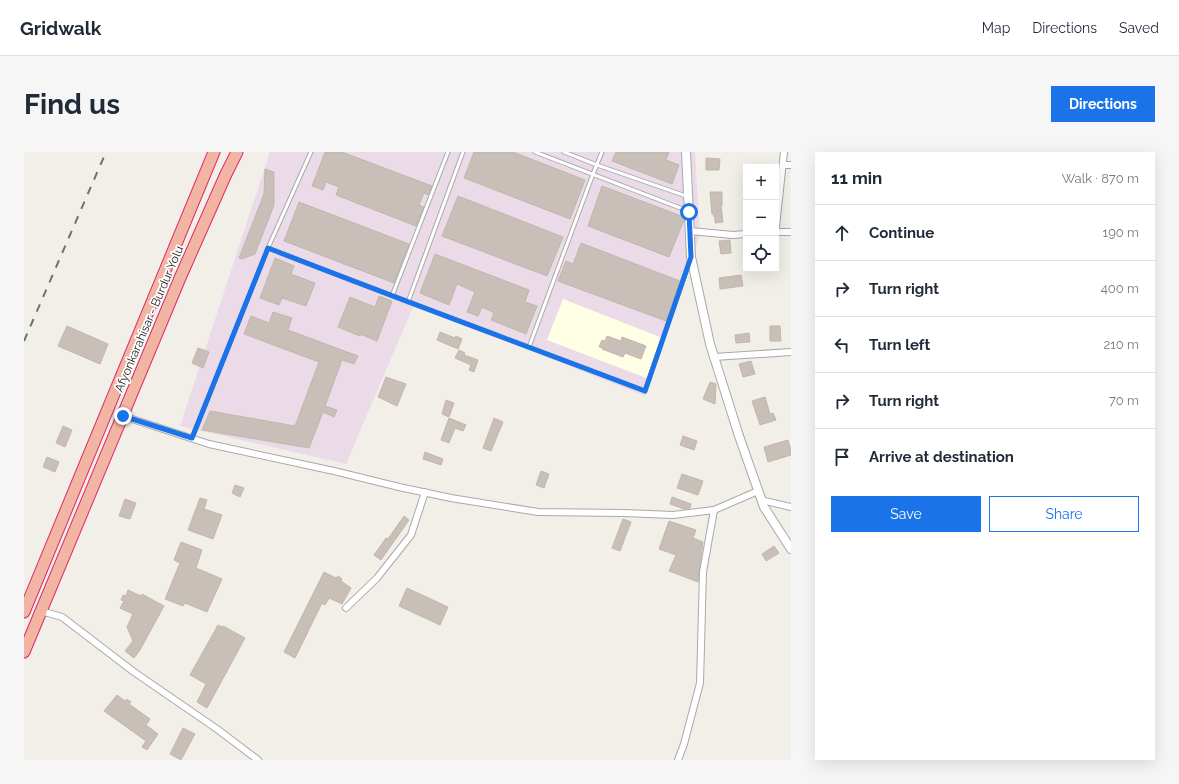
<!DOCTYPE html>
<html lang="en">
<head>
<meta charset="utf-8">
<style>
	body { margin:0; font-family:Raleway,sans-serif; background:#f6f6f7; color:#1f2937 }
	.controls { position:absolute; right:12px; top:12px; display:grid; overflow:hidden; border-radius:0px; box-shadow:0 4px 16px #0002 }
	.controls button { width:36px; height:36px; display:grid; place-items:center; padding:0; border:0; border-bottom:1px solid #e0e1e3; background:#fff; color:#1f2937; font:20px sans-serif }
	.stop { position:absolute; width:12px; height:12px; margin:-9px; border:3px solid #1a73e8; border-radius:50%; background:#fff }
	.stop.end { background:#1a73e8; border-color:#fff; box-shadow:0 1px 4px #0008 }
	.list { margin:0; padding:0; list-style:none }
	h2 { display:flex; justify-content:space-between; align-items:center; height:52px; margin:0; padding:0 16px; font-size:17px }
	h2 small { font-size:13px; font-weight:400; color:#747a83 }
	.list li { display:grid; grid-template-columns:26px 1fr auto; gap:12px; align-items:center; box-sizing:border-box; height:56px; padding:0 16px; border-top:1px solid #e0e1e3 }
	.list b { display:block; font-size:15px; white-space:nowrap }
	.list em { font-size:13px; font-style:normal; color:#747a83 }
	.actions { display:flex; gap:8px; padding:12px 16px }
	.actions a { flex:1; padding:9px 0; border:1px solid #1a73e8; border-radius:0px; text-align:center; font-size:14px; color:#1a73e8 }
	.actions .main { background:#1a73e8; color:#fff }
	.icon { flex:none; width:22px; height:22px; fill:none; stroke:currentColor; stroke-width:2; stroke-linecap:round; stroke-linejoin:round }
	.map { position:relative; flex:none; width:767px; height:608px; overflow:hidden; border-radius:0px }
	header { display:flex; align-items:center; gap:24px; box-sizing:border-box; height:56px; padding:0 20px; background:#fff; border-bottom:1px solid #e0e1e3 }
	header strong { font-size:19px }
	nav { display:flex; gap:22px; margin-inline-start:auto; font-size:14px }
	.intro { display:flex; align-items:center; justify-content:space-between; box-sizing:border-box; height:96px; padding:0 24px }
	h1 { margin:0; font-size:28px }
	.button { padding:10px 18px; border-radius:0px; background:#1a73e8; color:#fff; font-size:14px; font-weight:700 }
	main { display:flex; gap:24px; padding:0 24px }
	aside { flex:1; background:#fff; border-radius:0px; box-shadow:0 4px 16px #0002 }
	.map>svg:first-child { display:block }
	.industrial { fill:#ebdbe8 }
	.education { fill:#ffffe5 }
	.building { fill:#c7bfb8; stroke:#c4b6ab }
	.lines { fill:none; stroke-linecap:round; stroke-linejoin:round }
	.service-casing { stroke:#a9a9a9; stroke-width:5 }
	.minor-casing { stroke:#a9a9a9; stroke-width:8 }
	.tertiary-casing { stroke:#a9a9a9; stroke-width:10 }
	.trunk-casing { stroke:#dc2a67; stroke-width:13 }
	.service { stroke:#fff; stroke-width:3 }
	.minor { stroke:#fff; stroke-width:6 }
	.tertiary { stroke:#fff; stroke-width:8 }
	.trunk { stroke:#f2b4a3; stroke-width:11 }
	.rail { stroke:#707070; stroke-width:2; stroke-dasharray:8 8; stroke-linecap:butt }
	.route { stroke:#1a73e8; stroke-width:5 }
	.labels { text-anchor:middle; stroke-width:3.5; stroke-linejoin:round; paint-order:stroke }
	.street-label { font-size:12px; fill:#222; stroke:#fff }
</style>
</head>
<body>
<header>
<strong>Gridwalk</strong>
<nav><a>Map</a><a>Directions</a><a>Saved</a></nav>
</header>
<div class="intro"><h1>Find us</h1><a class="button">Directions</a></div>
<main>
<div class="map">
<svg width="767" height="608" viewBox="0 0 767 608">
	<rect width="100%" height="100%" fill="#f2efe9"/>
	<polygon class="industrial" points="246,0 671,0 676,83 621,244 390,153 322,312 156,274"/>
	<polygon class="education" points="539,147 641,187 625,227 523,188"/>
	<g class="building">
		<polygon points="301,0 318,0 408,34 404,43 400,41 395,53 400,55 392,74 312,43 315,35 302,30 299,38 288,34"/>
		<polygon points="450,0 489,0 561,28 546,67 440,26"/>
		<polygon points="592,0 645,0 642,8 655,13 648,32 588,9"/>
		<polygon points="682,6 696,7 695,18 682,18"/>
		<polygon points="241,17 250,20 250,53 231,102 218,107 215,106 240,42"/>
		<polygon points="578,34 660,65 660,68 645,105 564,74"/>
		<polygon points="686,40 698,40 698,54 697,54 699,70 691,71 691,65 690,65 689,62 688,62"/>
		<polygon points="434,44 539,85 523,124 418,84"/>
		<polygon points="275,50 385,92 370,131 260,89"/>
		<polygon points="706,88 707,101 697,102 695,89"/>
		<polygon points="557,91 656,129 642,169 534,129 542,109 549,112"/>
		<polygon points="411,102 505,138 501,150 513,154 502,182 467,168 470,161 458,155 454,164 443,160 451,140 433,132 425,153 396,141"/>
		<polygon points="251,106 270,114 267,122 291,131 282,154 258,146 255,153 236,146"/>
		<polygon points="717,123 719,134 696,137 695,126"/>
		<polygon points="355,144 368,149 353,189 336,182 336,184 314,175 326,145 351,155"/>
		<polygon points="249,160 268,166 264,178 334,204 330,212 318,208 301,254 313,258 310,265 299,260 285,296 178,278 186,259 271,274 295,210 220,182 227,164 245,171"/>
		<polygon points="43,174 84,192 76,212 34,194"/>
		<polygon points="746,174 756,174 757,189 746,189"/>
		<polygon points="416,180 431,186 432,184 438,187 434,197 413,188"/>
		<polygon points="725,181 726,190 712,191 711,183"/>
		<polygon points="583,184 597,189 598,185 622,194 617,207 601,201 599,205 578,197 579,196 575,195 578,188 581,189"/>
		<polygon points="174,196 185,200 179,216 168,211"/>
		<polygon points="435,198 441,201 440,203 454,208 450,220 445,218 447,213 431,206"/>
		<polygon points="727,209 731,222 719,225 715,212"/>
		<polygon points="362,225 382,232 373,254 354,245"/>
		<polygon points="686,230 692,232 691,252 679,247"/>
		<polygon points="741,245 746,262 749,261 752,268 736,273 728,249"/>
		<polygon points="422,248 430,251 425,265 418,262"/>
		<polygon points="425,266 442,273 439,279 431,276 425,291 417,288"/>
		<polygon points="470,266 479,270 467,299 459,296"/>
		<polygon points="39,274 48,278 41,295 32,291"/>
		<polygon points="659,284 673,289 670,298 656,293"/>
		<polygon points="764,288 767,298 767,303 744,310 740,295"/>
		<polygon points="401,300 419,307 417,313 399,307"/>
		<polygon points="23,305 35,310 31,320 19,315"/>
		<polygon points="517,319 525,322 520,336 512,333"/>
		<polygon points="658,322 679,329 674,343 653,336"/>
		<polygon points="211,333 220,336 216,345 208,341"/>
		<polygon points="648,345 667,352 666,356 660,357 646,352"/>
		<polygon points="176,346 183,348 180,357 198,363 189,387 164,378"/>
		<polygon points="101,347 112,351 106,367 95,364"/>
		<polygon points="380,364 385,368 357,408 350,403 362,386 364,387"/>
		<polygon points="599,367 607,370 596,399 588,396"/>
		<polygon points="645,369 672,378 669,386 679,390 675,419 674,430 645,419 652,403 635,397"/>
		<polygon points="157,390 178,398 172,416 198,427 183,460 161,451 159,454 141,447 156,411 150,408"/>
		<polygon points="750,394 755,401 742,409 738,402"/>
		<polygon points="300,420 312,426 314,424 318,427 317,429 327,436 318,452 305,446 301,453 298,451 271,506 260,500"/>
		<polygon points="383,436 424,455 416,473 375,454"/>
		<polygon points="104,438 117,444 118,442 140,454 116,498 110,506 101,499 109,489 103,475 109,462 96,456 100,449 97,448 99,443 102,444"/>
		<polygon points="194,473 198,475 199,474 221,486 183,556 173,550 182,532 166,523"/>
		<polygon points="93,543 101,549 103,547 107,550 105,552 126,567 122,573 134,582 123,598 118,595 122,589 80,559"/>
		<polygon points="159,576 171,582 157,608 146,602"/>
	</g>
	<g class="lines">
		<g class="service-casing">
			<g id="service">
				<polyline points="511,0 664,59"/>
				<polyline points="540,0 573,13 662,44"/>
				<path d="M244 96C369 145 495 191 621 239L666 108"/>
				<polyline points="368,144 424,0"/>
				<polyline points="384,150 439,0"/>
				<polyline points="505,195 569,22 578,0"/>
				<polyline points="168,286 244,96 287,0"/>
			</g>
		</g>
		<g class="minor-casing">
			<g id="minor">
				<polyline points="759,13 767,13"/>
				<polyline points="752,75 760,0"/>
				<polyline points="666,79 709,83 722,82"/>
				<polyline points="752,80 767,80"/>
				<polyline points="690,205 767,200"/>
				<polyline points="99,264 185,292 310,319 375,335 427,346 514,360 600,361 649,363 690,358 734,339"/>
				<polyline points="737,348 767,355"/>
				<polyline points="322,456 353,426 387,383 401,340"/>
				<polyline points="17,459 38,465 110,520 193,577 234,608"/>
				<polyline points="654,608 660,592 676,531 679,420 690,358"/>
			</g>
		</g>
		<g class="tertiary-casing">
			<polyline id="tertiary" points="662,0 667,105 686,192 715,284 740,355 767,397"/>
		</g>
		<g class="trunk-casing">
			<g id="trunk">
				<polyline points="0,460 190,0"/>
				<polyline points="0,500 156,126 202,22 213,0"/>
			</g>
		</g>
		<use href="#service" class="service"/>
		<use href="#minor" class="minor"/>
		<use href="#tertiary" class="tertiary"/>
		<use href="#trunk" class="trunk"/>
		<polyline class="rail" points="0,189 82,0"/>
	</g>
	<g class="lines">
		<path class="route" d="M99 264 168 286 244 96C369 145 495 191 621 239L667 105 665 60"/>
	</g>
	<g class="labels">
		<g class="street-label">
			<text transform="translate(125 167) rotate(-67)" y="4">Afyonkarahisar - Burdur Yolu</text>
		</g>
	</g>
</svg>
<div class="controls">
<button>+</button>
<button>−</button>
<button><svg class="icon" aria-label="locate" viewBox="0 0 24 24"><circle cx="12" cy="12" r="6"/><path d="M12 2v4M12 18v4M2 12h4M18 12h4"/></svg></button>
</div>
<div class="stop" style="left:665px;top:60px"></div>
<div class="stop end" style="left:99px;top:264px"></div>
</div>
<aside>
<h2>11 min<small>Walk · 870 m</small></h2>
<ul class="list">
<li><svg class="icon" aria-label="ahead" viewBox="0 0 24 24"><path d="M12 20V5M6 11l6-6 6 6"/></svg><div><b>Continue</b></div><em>190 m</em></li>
<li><svg class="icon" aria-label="right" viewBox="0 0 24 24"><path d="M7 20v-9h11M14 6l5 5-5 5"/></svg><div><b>Turn right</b></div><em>400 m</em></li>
<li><svg class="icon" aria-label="left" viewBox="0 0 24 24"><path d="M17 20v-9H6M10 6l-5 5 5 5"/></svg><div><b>Turn left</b></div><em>210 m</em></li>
<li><svg class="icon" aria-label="right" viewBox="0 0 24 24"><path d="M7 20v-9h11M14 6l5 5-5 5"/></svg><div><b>Turn right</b></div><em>70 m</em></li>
<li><svg class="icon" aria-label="arrive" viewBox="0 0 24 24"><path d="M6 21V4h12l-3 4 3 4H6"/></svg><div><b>Arrive at destination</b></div></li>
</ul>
<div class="actions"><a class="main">Save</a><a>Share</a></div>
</aside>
</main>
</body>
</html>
